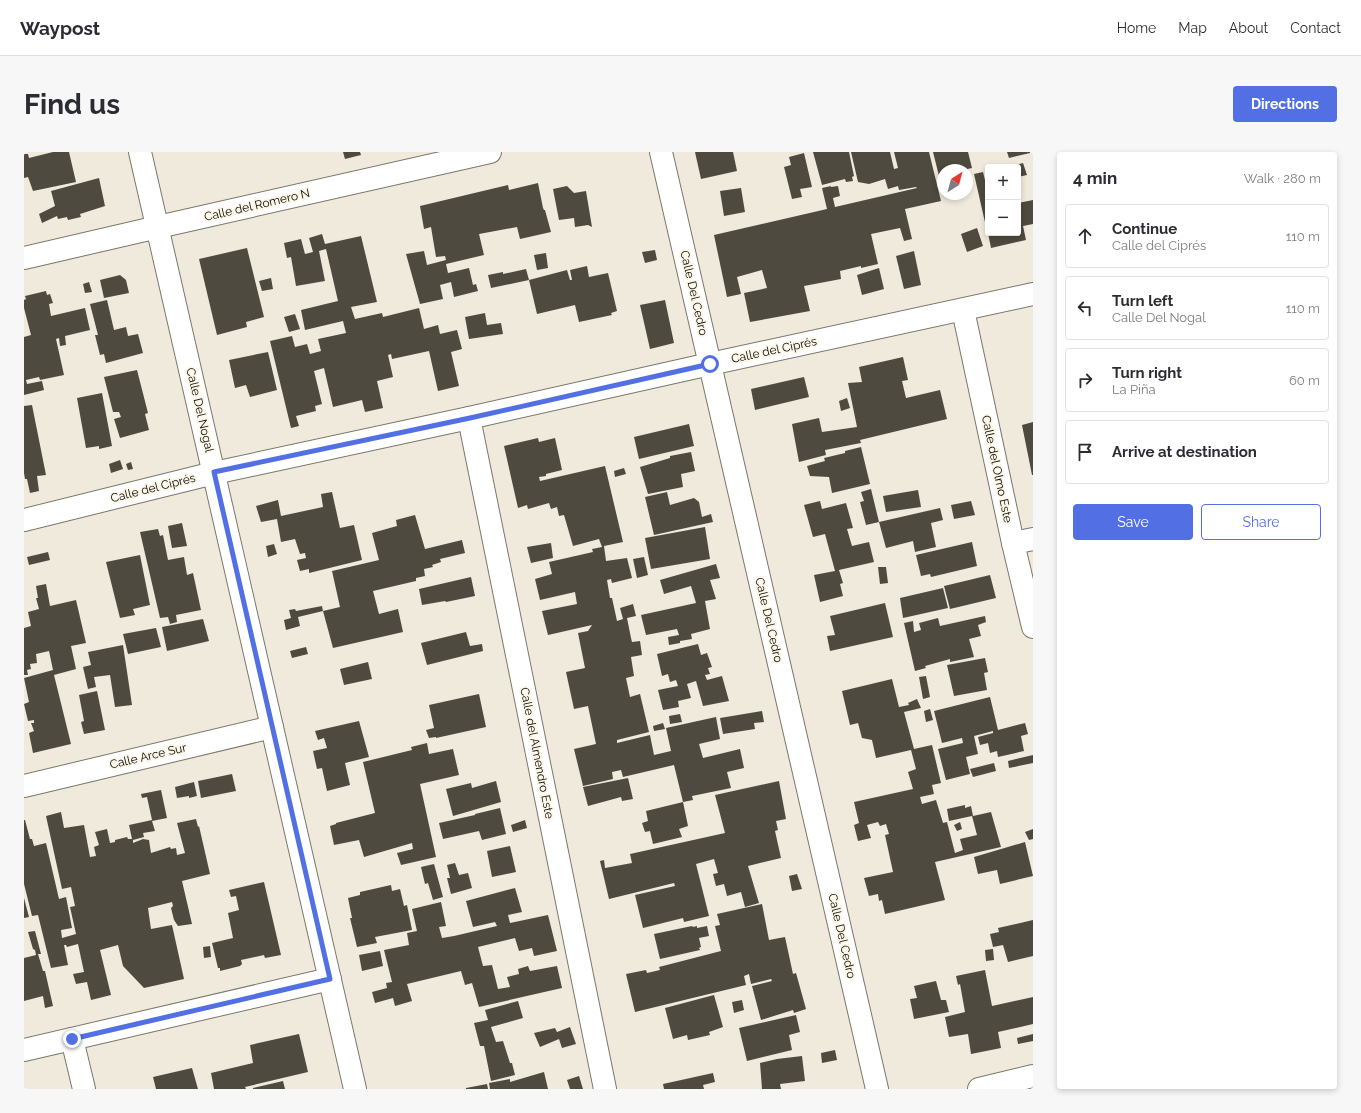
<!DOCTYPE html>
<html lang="en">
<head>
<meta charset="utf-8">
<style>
	body { margin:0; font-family:Raleway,sans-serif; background:#f7f7f7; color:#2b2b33 }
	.controls { position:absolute; right:12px; top:12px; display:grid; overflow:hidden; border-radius:4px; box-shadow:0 2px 6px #0003 }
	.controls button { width:36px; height:36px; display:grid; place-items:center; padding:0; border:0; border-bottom:1px solid #e1e1e2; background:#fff; color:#2b2b33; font:20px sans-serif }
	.compass { position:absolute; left:913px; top:12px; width:36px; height:36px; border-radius:50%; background:#fff; box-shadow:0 2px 6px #0003; rotate:36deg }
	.stop { position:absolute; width:12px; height:12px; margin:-9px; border:3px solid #5270e4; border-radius:50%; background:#fff }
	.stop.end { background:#5270e4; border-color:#fff; box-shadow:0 1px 4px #0008 }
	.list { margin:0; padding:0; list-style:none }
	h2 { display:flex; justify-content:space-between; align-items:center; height:52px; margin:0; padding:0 16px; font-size:17px }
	h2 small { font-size:13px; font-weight:400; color:#7c7c81 }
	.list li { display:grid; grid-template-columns:26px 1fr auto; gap:12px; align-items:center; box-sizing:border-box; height:64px; margin:0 8px 8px; padding:0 8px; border:1px solid #e1e1e2; border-radius:4px }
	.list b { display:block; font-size:15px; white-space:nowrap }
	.list p { margin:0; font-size:13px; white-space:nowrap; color:#7c7c81 }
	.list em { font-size:13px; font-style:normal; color:#7c7c81 }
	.actions { display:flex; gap:8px; padding:12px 16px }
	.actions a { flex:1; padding:9px 0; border:1px solid #5270e4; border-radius:4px; text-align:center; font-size:14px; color:#5270e4 }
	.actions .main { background:#5270e4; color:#fff }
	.icon { flex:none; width:22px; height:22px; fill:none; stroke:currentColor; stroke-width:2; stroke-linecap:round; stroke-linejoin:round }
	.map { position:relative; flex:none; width:1009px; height:937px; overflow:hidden; border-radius:4px }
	header { display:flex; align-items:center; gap:24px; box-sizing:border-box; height:56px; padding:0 20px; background:#fff; border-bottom:1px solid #e1e1e2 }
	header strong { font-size:19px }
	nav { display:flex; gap:22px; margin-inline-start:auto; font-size:14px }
	.intro { display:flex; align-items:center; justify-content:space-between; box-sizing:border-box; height:96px; padding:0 24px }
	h1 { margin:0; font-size:28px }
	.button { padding:10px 18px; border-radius:4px; background:#5270e4; color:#fff; font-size:14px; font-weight:700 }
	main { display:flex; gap:24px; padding:0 24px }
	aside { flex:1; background:#fff; border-radius:4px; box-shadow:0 2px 6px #0003 }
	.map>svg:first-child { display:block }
	.building { fill:#4f4a3f }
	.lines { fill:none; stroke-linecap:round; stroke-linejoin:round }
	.street-casing { stroke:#7c776b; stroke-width:24 }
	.street { stroke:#fff; stroke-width:22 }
	.route { stroke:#5270e4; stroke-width:5 }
	.labels { text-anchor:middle; stroke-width:4; stroke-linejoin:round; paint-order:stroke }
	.street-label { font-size:12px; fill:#0d0c07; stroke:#fcf7e9 }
</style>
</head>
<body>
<header>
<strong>Waypost</strong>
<nav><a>Home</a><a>Map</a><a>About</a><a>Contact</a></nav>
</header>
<div class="intro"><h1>Find us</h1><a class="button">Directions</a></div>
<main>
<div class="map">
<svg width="1009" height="937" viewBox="0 0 1009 937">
	<rect width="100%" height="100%" fill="#efeadc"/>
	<g class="building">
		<polygon points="29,0 45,0 52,30 9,39 4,25 0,26 0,2 4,2 5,6"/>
		<polygon points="319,0 336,0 337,3 321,7"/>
		<polygon points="671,0 709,0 713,19 677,27"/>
		<polygon points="789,0 825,0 830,24 828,25 829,29 822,30 821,27 798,33"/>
		<polygon points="827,0 866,0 870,17 874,16 870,0 905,0 917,49 881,57 888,87 880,89 876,76 847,82 854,112 837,116 837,114 816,119 817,127 780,134 786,159 726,170 720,141 743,136 738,118 713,125 717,142 703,145 690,83 803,57 798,36 807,34 807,35 814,34 816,44 809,46 811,55 893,36 892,35 875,38 874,34 864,37 861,27 845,32 834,30"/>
		<polygon points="909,0 944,0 948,16 939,18 919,18 919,23 915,24"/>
		<polygon points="983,0 1006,0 1006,1 985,6"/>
		<polygon points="780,1 788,35 776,37 778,45 768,47 760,15 767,13 765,5"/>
		<polygon points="999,11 1003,23 994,25 994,15 985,15"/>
		<polygon points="959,20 962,32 964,31 963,79 950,22"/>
		<polygon points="75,26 81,54 56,62 57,65 44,68 43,65 34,67 33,64 18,71 15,62 31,54 27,39"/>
		<polygon points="514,31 519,56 520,58 521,58 527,80 496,87 493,75 455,82 460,103 422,112 424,121 445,116 449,133 452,132 454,139 430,145 427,130 416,133 419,147 396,152 382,102 400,99 403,113 422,108 421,104 412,105 407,75 400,77 396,54 484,33 485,38"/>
		<polygon points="543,34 550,41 562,39 568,75 564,73 551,75 550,66 535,68 529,37"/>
		<polygon points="717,36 721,60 700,64 696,39"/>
		<polygon points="1009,48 1009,72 999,74 1002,88 967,96 964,81 994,81 994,51"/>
		<polygon points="953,76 959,94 943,100 937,82"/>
		<polygon points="298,82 301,92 337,84 353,150 327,155 331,167 358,161 359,165 395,156 400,177 414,173 416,182 433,178 438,197 427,200 435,234 414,239 405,199 368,207 367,202 364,203 369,225 353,229 359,256 341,260 338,248 309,255 300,216 290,219 298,252 291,254 292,259 272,264 275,274 267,276 246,189 268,184 271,195 283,192 286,202 297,199 294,187 322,181 319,169 281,178 277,158 314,149 302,97 295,99 301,129 272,134 267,105 263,106 260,91 277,87 281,102 289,100 285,86"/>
		<polygon points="223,96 240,165 222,170 223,175 193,183 175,107"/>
		<polygon points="631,98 633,108 621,111 618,100"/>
		<polygon points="890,99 897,133 880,137 872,104"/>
		<polygon points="522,101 524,116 513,118 510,103"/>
		<polygon points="563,114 565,125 584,121 593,159 587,161 588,163 555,170 551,153 513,162 505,128 467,136 464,123 479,120 479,122 502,117 505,128 543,118 546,128 548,128 546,118"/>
		<polygon points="855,116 860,137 838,143 833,123"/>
		<polygon points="96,123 102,128 105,141 80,146 76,128"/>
		<polygon points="247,126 249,137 238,139 235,129"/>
		<polygon points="65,130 68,140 61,141 59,132"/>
		<polygon points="22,139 23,143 26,142 29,151 25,152 27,164 61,156 66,178 41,184 42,193 36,194 35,186 32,187 40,223 16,228 15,225 2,228 3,232 18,229 20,238 0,243 0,185 7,183 0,156 0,148 2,147 1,144"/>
		<polygon points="83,148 90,178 102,175 104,184 114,182 119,201 82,211 80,202 76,203 71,183 74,183 66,152"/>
		<polygon points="641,148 650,191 626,197 616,153"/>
		<polygon points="461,161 463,173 477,171 479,182 445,187 441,165"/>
		<polygon points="271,162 276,177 265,180 260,165"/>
		<polygon points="244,200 253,238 226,245 222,233 211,236 205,208"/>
		<polygon points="879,205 884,228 878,229 882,246 916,238 923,267 836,288 837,291 801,298 802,303 775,310 768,272 795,266 798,280 833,275 824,231 838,230 835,215"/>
		<polygon points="113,218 124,261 121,262 125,278 96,286 90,267 97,265 95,260 89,260 80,225"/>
		<polygon points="780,225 785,245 731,258 727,237"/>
		<polygon points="78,241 88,294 75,297 75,294 62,296 53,246"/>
		<polygon points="823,246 826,256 817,259 815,249"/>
		<polygon points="8,253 22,323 13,324 15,339 6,341 3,327 1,327 0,321 0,254"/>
		<polygon points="1009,270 1009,323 1008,323 998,273"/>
		<polygon points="665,272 670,294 615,307 610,285"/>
		<polygon points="514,286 515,290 531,286 538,318 522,322 522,324 515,325 516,329 581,314 599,390 580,394 582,409 603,406 608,426 588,431 587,427 583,428 586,446 588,446 593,469 599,467 596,456 609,452 612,464 603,466 607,486 608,490 616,489 618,503 607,505 610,524 602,526 606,545 616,542 625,580 593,588 593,591 626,583 630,603 647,599 642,576 692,565 696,587 675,592 679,606 716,597 720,616 703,620 707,636 668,644 669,648 659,650 650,613 599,625 597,618 588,620 589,627 559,634 550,597 572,592 564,554 550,557 542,520 561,516 554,481 564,479 568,473 524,483 518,459 553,452 551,440 516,448 511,427 528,422 525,410 569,400 568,397 578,395 575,387 549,394 540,363 535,364 533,355 527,357 525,351 504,357 503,353 494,356 480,294"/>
		<polygon points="837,295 846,332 808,341 805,325 786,324 783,314 801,309 800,306 821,301 821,299"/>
		<polygon points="667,300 671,319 657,322 659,335 624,342 616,315 646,306 646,304"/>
		<polygon points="96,308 99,317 87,321 85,312"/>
		<polygon points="107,310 109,317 104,318 102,312"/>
		<polygon points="600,316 602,322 591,325 590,319"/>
		<polygon points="847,337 855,370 916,356 919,368 907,371 912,395 891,400 889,389 862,396 855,370 842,373 836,350 840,349 837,340"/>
		<polygon points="894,338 897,355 862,360 859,344"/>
		<polygon points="308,340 316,376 330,373 338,408 285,421 285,417 276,419 273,408 282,406 281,401 276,402 271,387 257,390 253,367 237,370 232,354 254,348 257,364 299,355 297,342"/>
		<polygon points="643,340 646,353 670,346 675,350 678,365 687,362 689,370 630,383 621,345"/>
		<polygon points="796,349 798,357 822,351 829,376 823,377 828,394 845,390 850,410 815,418 819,431 816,432 819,444 796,450 790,423 811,419 801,382 789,385 780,353"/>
		<polygon points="947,349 951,363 930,367 927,353"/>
		<polygon points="391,363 401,397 438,388 441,401 416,407 417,410 408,413 409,415 400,417 401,424 392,426 392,429 349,439 355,462 374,457 379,480 309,496 299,459 316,455 308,419 355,408 348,381 373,374 372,368"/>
		<polygon points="158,371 163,394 148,396 144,374"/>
		<polygon points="681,375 686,407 627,417 621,386"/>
		<polygon points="134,377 136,384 139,383 144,408 160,405 163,423 169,421 177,458 152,463 153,470 146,472 144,465 136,466 116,380"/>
		<polygon points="948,390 953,414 907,425 906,422 897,424 892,403"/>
		<polygon points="527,391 529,406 507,411 503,395"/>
		<polygon points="250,392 253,402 244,405 242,394"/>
		<polygon points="24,400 26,408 5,413 3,405"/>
		<polygon points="116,403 126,453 109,457 111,463 96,466 82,410"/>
		<polygon points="620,405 624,423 613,426 609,407"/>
		<polygon points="692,412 696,426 686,428 692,447 681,449 686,477 667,482 668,487 656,489 656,491 645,493 644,485 655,483 653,477 622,483 617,463 672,451 667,434 640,442 636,428"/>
		<polygon points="854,415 862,415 864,431 856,432"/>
		<polygon points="966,423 972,446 926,457 920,434"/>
		<polygon points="447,425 451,444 422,450 421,449 398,453 395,437"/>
		<polygon points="22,432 26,454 52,448 62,491 47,494 52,517 30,523 47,592 9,601 5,581 10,579 7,571 10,571 10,568 4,569 0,552 5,550 0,526 29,518 25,499 12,502 13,511 6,512 7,517 3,518 4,523 0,523 0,476 7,474 4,460 15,457 12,446 14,446 12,434"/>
		<polygon points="919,436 924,456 879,466 876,446"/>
		<polygon points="861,451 869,485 806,499 803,484 811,483 806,464"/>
		<polygon points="298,454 299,459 274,465 276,474 262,478 260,468 267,466 265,458 271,457 272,459"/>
		<polygon points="961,464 962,470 954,473 957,484 945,487 950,505 926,510 926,507 901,514 902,516 891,519 880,471 889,469 890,480 897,478 895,471 914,466 916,474"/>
		<polygon points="179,467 185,489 143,499 138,475"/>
		<polygon points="132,476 137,495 104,502 99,482"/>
		<polygon points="442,480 446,494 458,492 459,499 403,513 397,491"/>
		<polygon points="674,492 677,503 683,501 688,515 684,516 686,522 681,523 683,528 698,524 705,549 679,554 672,529 663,532 667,546 654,549 655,555 639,558 634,538 654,534 652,528 646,530 644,522 638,524 633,502"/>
		<polygon points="99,493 108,553 91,555 86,523 70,525 72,535 64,537 59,515 67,513 64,500"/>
		<polygon points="282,495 284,502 268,506 266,499"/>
		<polygon points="961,506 964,520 960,521 963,538 930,544 923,513"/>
		<polygon points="344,510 348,527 320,533 316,517"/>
		<polygon points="902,524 906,545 899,547 895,525"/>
		<polygon points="868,527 875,555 885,553 884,551 893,547 897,556 880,560 890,597 908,593 917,631 908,633 910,642 896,645 898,652 912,648 919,671 923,670 931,701 939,698 936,687 953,683 948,664 925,669 923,657 941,653 941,656 947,654 949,664 967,660 977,695 911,710 921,748 861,762 858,748 855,749 854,742 845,744 840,726 869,720 861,683 865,682 862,672 856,674 854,670 843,673 847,686 834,689 830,673 835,671 830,650 889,637 884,620 892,617 887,598 852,606 848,588 838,586 834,571 826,573 818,539"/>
		<polygon points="73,539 81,578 60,582 57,570 60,569 55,543"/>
		<polygon points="455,542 462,575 412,586 412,585 405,586 402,578 410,576 405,553"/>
		<polygon points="966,545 974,578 1001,571 1004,582 997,584 1000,599 974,605 973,599 966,601 964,591 956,593 954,585 969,581 969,579 950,584 954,602 942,605 946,622 922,628 914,597 939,591 938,586 918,591 910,559"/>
		<polygon points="906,557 909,568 902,570 900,559"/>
		<polygon points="738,559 740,570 730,571 731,577 699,582 696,566"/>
		<polygon points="656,562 658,570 646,572 645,564"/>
		<polygon points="335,569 345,605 321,611 326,633 303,639 298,616 293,617 289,599 303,596 300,586 294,588 291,579"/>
		<polygon points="639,571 641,577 630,579 629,574"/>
		<polygon points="403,591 405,602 429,597 435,623 396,632 412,705 377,713 373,701 389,697 388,691 340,705 335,688 310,693 306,674 312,672 312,671 351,661 339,610 388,598 387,595"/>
		<polygon points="1009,603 1009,611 985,616 984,609"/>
		<polygon points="970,611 972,619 949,625 946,617"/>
		<polygon points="208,622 212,639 177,646 174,629"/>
		<polygon points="604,626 609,647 598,649 597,645 564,654 559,635"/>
		<polygon points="472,629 477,650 429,664 422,637 447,631 448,636"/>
		<polygon points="755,629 762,667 752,669 754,678 751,679 757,706 724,714 735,751 721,755 717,740 703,744 700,732 692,734 689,722 694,721 690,707 672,712 685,764 660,770 659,766 619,776 611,743 651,734 650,731 585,747 576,709 580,708 581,716 608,711 606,702 701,681 691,643"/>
		<polygon points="170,630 173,644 165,646 165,644 153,646 151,635"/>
		<polygon points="137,638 143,666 128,669 131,679 119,681 120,685 109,688 109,691 119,687 125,688 127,701 146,695 147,697 152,696 153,703 161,701 153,671 172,667 174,675 175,674 186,722 158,729 168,772 154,774 150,768 147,756 149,754 148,750 124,756 127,777 148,773 160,827 120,836 99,814 94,793 76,798 87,843 67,848 63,830 52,832 49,822 60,820 54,792 43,795 42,793 40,793 44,813 27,816 14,763 8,764 0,732 0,668 1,668 6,687 8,687 10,694 22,691 35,747 42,745 48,776 37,778 38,786 52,782 46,755 51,754 47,735 38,737 22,664 37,660 40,676 60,673 66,705 72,704 70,695 75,693 71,680 83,677 86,691 91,690 91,688 103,685 104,687 108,687 105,673 128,668 123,645 118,646 117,642"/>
		<polygon points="659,650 664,674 655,677 658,685 629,692 626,679 621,680 618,671 624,669 622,659"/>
		<polygon points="476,656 482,682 458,688 455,679 419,687 415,671 451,663 451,662"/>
		<polygon points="501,668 503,676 489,680 487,673"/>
		<polygon points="936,670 938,677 933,679 930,673"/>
		<polygon points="1009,677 1009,687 1005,688 1001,680"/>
		<polygon points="1001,690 1009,724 976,732 973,718 954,722 950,705"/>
		<polygon points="486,694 492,720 468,725 463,699"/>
		<polygon points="431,711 435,723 444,721 448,736 427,742 423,726 426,726 423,713"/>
		<polygon points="410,712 419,745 409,748 404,731 401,732 397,715"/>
		<polygon points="773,722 778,737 768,739 765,724"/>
		<polygon points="240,730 257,803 241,806 240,803 217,808 218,812 216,814 196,819 196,816 194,816 188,791 209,786 204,761 215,758 212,744 207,745 205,738"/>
		<polygon points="367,733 368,739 376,737 380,754 383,753 388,778 351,785 353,791 333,795 326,766 328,766 324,746 336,743 336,740"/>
		<polygon points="491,736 498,760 484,763 486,771 524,763 533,799 510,804 508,796 495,799 491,786 454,795 459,814 468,813 474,837 486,835 483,825 495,822 494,817 504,814 506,819 533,814 538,836 455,855 448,831 441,833 437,819 383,832 388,849 371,854 369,846 351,851 348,840 363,836 362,831 368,830 360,798 385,793 383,781 393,779 388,757 417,750 422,774 415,775 418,786 430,784 473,774 471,770 449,775 442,749"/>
		<polygon points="0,746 5,765 0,766"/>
		<polygon points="738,752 745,788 761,785 769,822 772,821 782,857 770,861 769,858 737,868 728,834 748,829 747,827 727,832 725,822 720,824 722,833 611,860 602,822 622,818 623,821 636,818 635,815 697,799 691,774 696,773 693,762"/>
		<polygon points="1009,768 1009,804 984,810 979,793 969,795 966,782 975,780 974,776"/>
		<polygon points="668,774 669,775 673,774 673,776 683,774 685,784 675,786 677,795 675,796 676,798 636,807 630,782"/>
		<polygon points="11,779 17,802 14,802 19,819 21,819 29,854 21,856 19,844 0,849 0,806 12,803 11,798 9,797 4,780"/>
		<polygon points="186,794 187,805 180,806 179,795"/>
		<polygon points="969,797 970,808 962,809 961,798"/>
		<polygon points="356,799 359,814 338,819 335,803"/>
		<polygon points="961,818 968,854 1009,845 1009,872 974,880 977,896 947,902 944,882 925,885 921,865 941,860 936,832 934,833 932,824"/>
		<polygon points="912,829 917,848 922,848 925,860 890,867 886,847 893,846 890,834"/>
		<polygon points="690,843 699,875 685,880 686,883 664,888 663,883 649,887 641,856"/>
		<polygon points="718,848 720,858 710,861 708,850"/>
		<polygon points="494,849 499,866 467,875 472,890 479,889 486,911 488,911 491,923 467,929 460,894 456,894 450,871 464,868 461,858"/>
		<polygon points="772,863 776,880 765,883 768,898 723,909 715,876"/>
		<polygon points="546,875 552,892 538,896 535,887 516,895 510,881 531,876 533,880"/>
		<polygon points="275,882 284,920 221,935 222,937 190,937 187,921 229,911 226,893"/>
		<polygon points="1009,882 1009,889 994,892 993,886"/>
		<polygon points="811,898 813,908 798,911 797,901"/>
		<polygon points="778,904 781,929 756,932 757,937 738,937 736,911 753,907"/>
		<polygon points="168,916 174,937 132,937 129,925"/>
		<polygon points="520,920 524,937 466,937 465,931 486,927 486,930"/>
		<polygon points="689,921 691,930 679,933 680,937 640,937 639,932"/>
		<polygon points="555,924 559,937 546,937 543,928"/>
		<polygon points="259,929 261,937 229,937 229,936"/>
		<polygon points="463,932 464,937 442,937 442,936"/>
	</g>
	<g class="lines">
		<g class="street-casing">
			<g id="street">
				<polyline points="116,0 331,937"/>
				<polyline points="637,0 853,937"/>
				<polyline points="0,106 134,75 466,0"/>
				<polyline points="939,158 989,391 1009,475"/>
				<polyline points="445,266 581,937"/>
				<polyline points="0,368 190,321 445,266 686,212 1009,142"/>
				<polyline points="989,391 1009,387"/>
				<polyline points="0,634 248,575"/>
				<polyline points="48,887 60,937"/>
				<polyline points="0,898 306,827"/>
				<polyline points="955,937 1009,924"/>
			</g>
		</g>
		<use href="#street" class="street"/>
	</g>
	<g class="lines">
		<polyline class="route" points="48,887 306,827 190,320 446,266 686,212"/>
	</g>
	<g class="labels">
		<g class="street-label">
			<text transform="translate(233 53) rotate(-13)" y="4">Calle del Romero N</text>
			<text transform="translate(670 141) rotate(77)" y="4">Calle Del Cedro</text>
			<text transform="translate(750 198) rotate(-12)" y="4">Calle del Ciprés</text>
			<text transform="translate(176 258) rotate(77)" y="4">Calle Del Nogal</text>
			<text transform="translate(973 317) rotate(78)" y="4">Calle del Olmo Este</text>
			<text transform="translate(129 336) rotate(-14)" y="4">Calle del Ciprés</text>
			<text transform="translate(745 468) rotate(77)" y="4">Calle Del Cedro</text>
			<text transform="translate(513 601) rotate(79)" y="4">Calle del Almendro Este</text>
			<text transform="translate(124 604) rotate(-13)" y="4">Calle Arce Sur</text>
			<text transform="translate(818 784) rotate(77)" y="4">Calle Del Cedro</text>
		</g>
	</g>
</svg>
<div class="controls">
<button>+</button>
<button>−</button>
</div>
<svg class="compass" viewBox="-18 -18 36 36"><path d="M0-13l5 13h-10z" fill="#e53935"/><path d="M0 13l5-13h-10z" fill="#7c7c81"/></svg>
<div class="stop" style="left:686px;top:212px"></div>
<div class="stop end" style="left:48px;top:887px"></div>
</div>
<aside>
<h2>4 min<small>Walk · 280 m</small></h2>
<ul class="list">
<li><svg class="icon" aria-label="ahead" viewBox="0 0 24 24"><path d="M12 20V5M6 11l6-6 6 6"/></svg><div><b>Continue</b><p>Calle del Ciprés</p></div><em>110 m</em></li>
<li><svg class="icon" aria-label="left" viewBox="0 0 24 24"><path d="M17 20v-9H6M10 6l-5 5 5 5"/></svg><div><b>Turn left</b><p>Calle Del Nogal</p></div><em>110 m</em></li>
<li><svg class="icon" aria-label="right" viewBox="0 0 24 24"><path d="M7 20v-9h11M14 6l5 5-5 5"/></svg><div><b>Turn right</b><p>La Piña</p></div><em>60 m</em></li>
<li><svg class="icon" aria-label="arrive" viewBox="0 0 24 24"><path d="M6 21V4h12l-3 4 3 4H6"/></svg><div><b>Arrive at destination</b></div></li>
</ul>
<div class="actions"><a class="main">Save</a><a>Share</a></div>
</aside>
</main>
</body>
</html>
